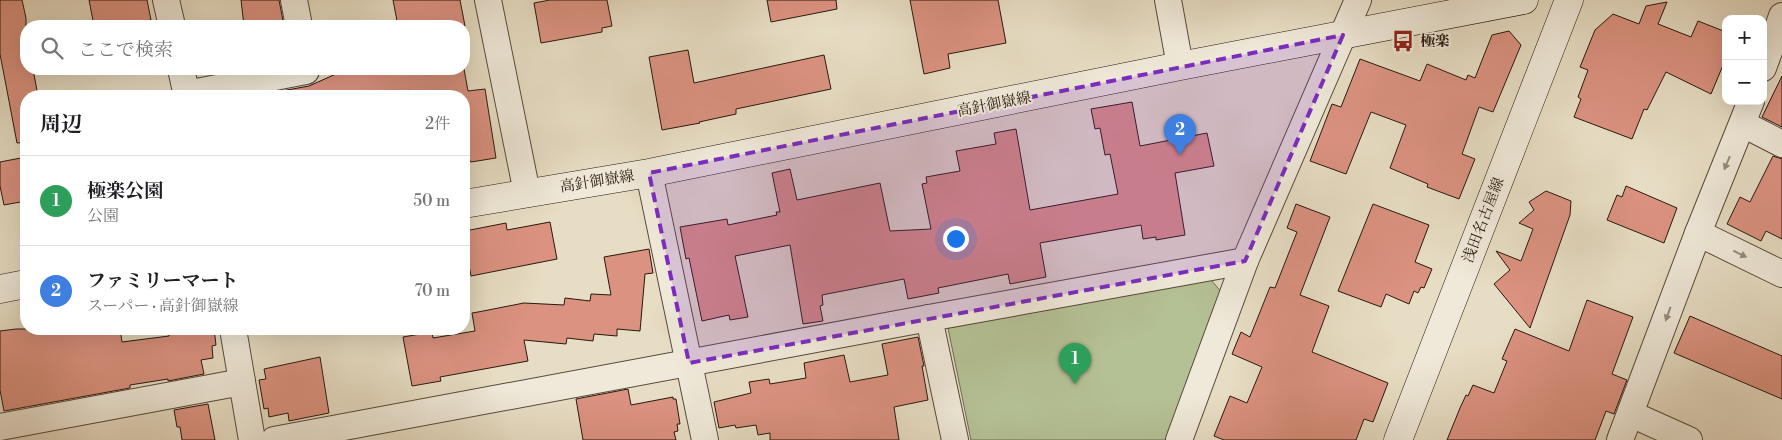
<!DOCTYPE html>
<html lang="ja">
<head>
<meta charset="utf-8">
<style>
	body { margin:0; font-family:"Libre Bodoni","Noto Serif JP",serif; background:#f2f2f2; color:#202124 }
	.controls { position:absolute; right:15px; top:15px; display:grid; overflow:hidden; border-radius:10px; box-shadow:0 5px 20px #0002 }
	.controls button { width:45px; height:45px; display:grid; place-items:center; padding:0; border:0; border-bottom:1px solid #e0e0e0; background:#fff; color:#202124; font:25px sans-serif }
	.you { position:absolute; left:955px; top:238px; width:18px; height:18px; margin:-12px; border:4px solid #fff; border-radius:50%; background:#1a73e8; box-shadow:0 0 0 8px #1a73e833 }
	.badge { display:grid; place-items:center; width:32px; height:32px; border-radius:50%; background:#2563eb; color:#fff; font-size:16px; font-weight:700 }
	.pin { position:absolute; translate:-50% -41px; filter:drop-shadow(0 1px 2px #0008) }
	.pin::after { content:''; position:absolute; top:26px; width:18px; height:15px; background:inherit; clip-path:polygon(0 0,100% 0,50% 100%) }
	.list { margin:0; padding:0; list-style:none }
	h2 { display:flex; justify-content:space-between; align-items:center; height:65px; margin:0; padding:0 20px; font-size:21px }
	h2 small { font-size:16px; font-weight:400; color:#757577 }
	.list li { display:grid; grid-template-columns:32px 1fr auto; gap:15px; align-items:center; box-sizing:border-box; height:90px; padding:0 20px; border-top:1px solid #e0e0e0 }
	.list b { display:block; font-size:19px; white-space:nowrap }
	.list p { margin:0; font-size:16px; white-space:nowrap; color:#757577 }
	.list em { font-size:16px; font-style:normal; color:#757577 }
	.icon { flex:none; width:28px; height:28px; fill:none; stroke:currentColor; stroke-width:2; stroke-linecap:round; stroke-linejoin:round }
	.map { position:relative; flex:none; width:1782px; height:440px; overflow:hidden }
	.search { position:absolute; background:#fff; box-shadow:0 5px 20px #0002; left:20px; top:20px; width:450px; height:55px; display:flex; align-items:center; gap:12px; box-sizing:border-box; padding:0 18px; border-radius:20px; color:#757577; font-size:19px }
	.panel { position:absolute; background:#fff; box-shadow:0 5px 20px #0002; left:20px; top:90px; width:450px; height:245px; border-radius:20px }
	.map>svg:first-child { display:block }
	.green { fill:#b4c195; stroke:#6e6d51 }
	.building { fill:#db9280; stroke:#27190d }
	.lines { fill:none; stroke-linecap:round; stroke-linejoin:round }
	.street-casing { stroke:#574a3b; stroke-width:28 }
	.secondary-casing { stroke:#27190d; stroke-width:29 }
	.street { stroke:#efe9d9; stroke-width:26 }
	.secondary { stroke:#efe9d9; stroke-width:28 }
	.oneway { fill:#958b7d }
	.marked { fill:#7b2cbf; fill-opacity:0.2; stroke:#7b2cbf; stroke-width:4; stroke-dasharray:10 6; stroke-linejoin:round }
	.labels { text-anchor:middle; stroke-width:4; stroke-linejoin:round; paint-order:stroke }
	.poi-label { font-size:15px; font-weight:bold; fill:#27190d; stroke:#efe9d9; text-anchor:start }
	.street-label { font-size:15px; fill:#27190d; stroke:#efe9d9 }
</style>
</head>
<body>
<div class="map">
<svg width="1782" height="440" viewBox="0 0 1782 440">
	<rect width="100%" height="100%" fill="#e7ddc4"/>
	<filter id="stains"><feTurbulence type="fractalNoise" baseFrequency=".004" numOctaves="4"/><feColorMatrix values="0 0 0 0 .2 0 0 0 0 .09 0 0 0 0 .02 0 0 0 .5 -.17"/></filter>
	<radialGradient id="worn" r=".72"><stop offset=".6" stop-color="#630" stop-opacity="0"/><stop offset="1" stop-color="#630" stop-opacity=".3"/></radialGradient>
	<polygon class="green" points="1211,280 1224,295 1166,440 971,440 948,328"/>
	<g class="building">
		<polygon points="0,0 22,0 26,18 26,69 33,69 38,96 26,96 26,142 17,143 0,54"/>
		<polygon points="89,0 147,0 151,20 122,26 94,26"/>
		<polygon points="241,0 279,0 284,26 244,26"/>
		<polygon points="393,0 460,0 465,26 398,26"/>
		<polygon points="550,0 607,0 612,26 602,28 602,32 541,43 534,3"/>
		<polygon points="767,0 836,0 837,9 771,22"/>
		<polygon points="910,0 998,0 1006,43 948,54 950,68 924,74"/>
		<polygon points="1667,2 1658,24 1691,37 1698,21 1726,32 1726,58 1711,94 1666,72 1647,110 1644,109 1632,139 1574,117 1581,99 1578,97 1588,70 1580,67 1595,30 1613,14 1639,24 1646,6"/>
		<polygon points="1509,31 1521,45 1493,112 1479,107 1462,154 1475,159 1459,199 1427,187 1428,184 1390,168 1406,125 1371,112 1346,174 1310,161 1332,104 1341,107 1360,59 1420,81 1427,64 1466,80 1468,75 1475,78 1492,35"/>
		<polygon points="688,50 694,83 824,55 831,89 736,109 736,114 699,122 700,123 662,130 649,57"/>
		<polygon points="347,69 464,69 468,91 485,89 496,158 471,162 464,154 464,96 440,96 439,91 411,96 410,90 394,96 254,96 309,86"/>
		<polygon points="1782,76 1782,127 1762,117"/>
		<polygon points="1132,102 1140,146 1207,133 1214,166 1175,173 1185,235 1156,240 1156,237 1143,239 1141,225 1040,243 1046,277 1010,284 1008,274 938,288 939,293 908,299 904,279 822,295 823,305 820,306 823,321 803,324 790,245 735,256 748,317 730,320 729,315 702,321 689,258 686,259 680,227 727,219 728,225 777,215 776,212 780,212 772,173 790,169 797,200 880,183 890,231 931,229 922,184 927,183 926,177 960,171 956,151 996,144 994,133 1016,129 1030,210 1118,194 1110,154 1105,155 1100,128 1095,129 1091,109"/>
		<polygon points="1773,156 1782,159 1782,239 1766,231 1761,241 1727,224 1740,197 1750,202"/>
		<polygon points="26,157 26,201 4,205 0,186 0,162"/>
		<polygon points="1626,186 1677,208 1664,243 1607,220 1617,195 1622,197"/>
		<polygon points="1546,191 1571,201 1570,215 1530,328 1494,284 1510,270 1496,251 1521,261 1533,229 1519,223 1534,210 1529,202"/>
		<polygon points="1296,204 1330,217 1300,295 1329,306 1312,352 1388,383 1373,422 1364,419 1356,440 1224,440 1214,436 1230,396 1247,403 1262,367 1232,354 1241,332 1250,337 1270,287 1275,288 1297,232 1287,228"/>
		<polygon points="1373,204 1429,225 1415,262 1432,269 1424,288 1421,287 1418,293 1414,291 1409,304 1386,294 1381,307 1338,291"/>
		<polygon points="550,222 557,259 471,276 466,250 469,249 465,231 506,223 507,230"/>
		<polygon points="649,249 653,273 645,274 640,331 617,329 617,336 594,334 593,341 567,338 566,344 524,340 528,361 440,377 441,381 412,386 403,337 432,332 433,338 475,331 472,313 478,312 524,303 564,305 565,298 590,301 591,294 611,295 604,257"/>
		<polygon points="1587,300 1633,317 1612,374 1627,380 1614,414 1606,411 1595,440 1447,440 1460,408 1466,395 1468,396 1473,385 1494,393 1507,361 1502,359 1515,329 1569,351"/>
		<polygon points="1690,316 1782,356 1782,399 1674,353"/>
		<polygon points="16,329 120,329 122,342 169,336 168,329 214,329 216,345 212,346 213,358 201,360 204,374 168,381 168,379 130,385 130,388 4,411 0,390 0,331"/>
		<polygon points="918,337 924,366 922,366 928,400 894,407 899,440 770,440 770,433 758,435 756,425 736,428 735,425 719,428 714,402 751,393 749,382 769,379 770,384 806,378 804,363 844,355 850,382 888,375 882,344"/>
		<polygon points="320,357 329,413 289,421 288,413 269,417 268,408 264,409 259,380 266,379 264,369"/>
		<polygon points="628,389 631,405 673,397 673,399 676,399 680,424 677,424 678,431 674,432 676,440 583,440 576,399"/>
		<polygon points="208,404 215,440 182,440 180,427 177,427 174,410"/>
	</g>
	<g class="lines">
		<g class="street-casing">
			<g id="street">
				<polyline points="166,0 172,26"/>
				<polyline points="294,0 299,26"/>
				<polyline points="488,0 527,193"/>
				<polyline points="1168,0 1180,66"/>
				<polyline points="1763,68 1782,16"/>
				<polyline points="181,69 187,96"/>
				<polyline points="186,94 306,71 306,69"/>
				<polyline points="1743,124 1782,144"/>
				<polyline points="649,173 705,440"/>
				<polyline points="1698,233 1782,274"/>
				<polyline points="929,318 955,440"/>
				<polyline points="233,329 252,440"/>
				<polyline points="1631,414 1689,440"/>
				<polyline points="0,427 242,382"/>
				<polyline points="274,440 929,318 1245,261"/>
				<polyline points="1179,440 1245,261 1358,0"/>
				<polyline points="1620,440 1698,233 1751,101"/>
			</g>
		</g>
		<g class="secondary-casing">
			<g id="secondary">
				<polyline points="464,204 649,173 1180,66 1524,0"/>
				<polyline points="0,289 26,284"/>
				<polyline points="1398,440 1569,0"/>
			</g>
		</g>
		<use href="#street" class="street"/>
		<use href="#secondary" class="secondary"/>
	</g>
	<defs><path id="oneway-solid" d="M-6-.8H1V-3.2L6.5 0L1 3.2V.8H-6Z" transform="scale(1.25)"/></defs>
	<g class="oneway">
		<use href="#oneway-solid" transform="translate(1727 163) rotate(113)"/>
		<use href="#oneway-solid" transform="translate(1740 254) rotate(26)"/>
		<use href="#oneway-solid" transform="translate(1668 314) rotate(110)"/>
	</g>
	<path class="marked" d="M1343 35 1245 261 689 363 649 173Z"/>
	<defs>
		<g id="bus-bare" transform="scale(1.725)"><path d="M-5-6H5V4H4V6H2V4H-2V6H-4V4H-5ZM-3.5-4V0h7V-4ZM-3.5 1.2v1.5H-2V1.2ZM2 1.2v1.5H3.5V1.2Z" fill="#8f2418" stroke="#efe9d9" stroke-width="2.5" paint-order="stroke"/></g>
	</defs>
	<g fill-rule="evenodd">
		<use href="#bus-bare" x="1403" y="41"/>
	</g>
	<g class="labels">
		<g class="poi-label">
			<text x="1420" y="46">極楽</text>
		</g>
		<g class="street-label">
			<text transform="translate(994 104) rotate(-11)" y="5">高針御嶽線</text>
			<text transform="translate(597 181) rotate(-9)" y="5">高針御嶽線</text>
			<text transform="translate(1483 220) rotate(-69)" y="5">浅田名古屋線</text>
		</g>
	</g>
	<rect width="100%" height="100%" filter="url(#stains)"/>
	<rect width="100%" height="100%" fill="url(#worn)"/>
</svg>
<div class="controls">
<button>+</button>
<button>−</button>
</div>
<div class="you"></div>
<div class="pin badge" style="left:1075px;top:384px;background:#2e9e5b">1</div>
<div class="pin badge" style="left:1180px;top:155px;background:#3f7fe0">2</div>
<div class="search"><svg class="icon" aria-label="search" viewBox="0 0 24 24"><circle cx="10" cy="10" r="6"/><path d="M15 15l6 6"/></svg>ここで検索</div>
<section class="panel">
<h2>周辺<small>2件</small></h2>
<ul class="list">
<li><span class="badge" style="background:#2e9e5b">1</span><div><b>極楽公園</b><p>公園</p></div><em>50 m</em></li>
<li><span class="badge" style="background:#3f7fe0">2</span><div><b>ファミリーマート</b><p>スーパー · 高針御嶽線</p></div><em>70 m</em></li>
</ul>
</section>
</div>
</body>
</html>
